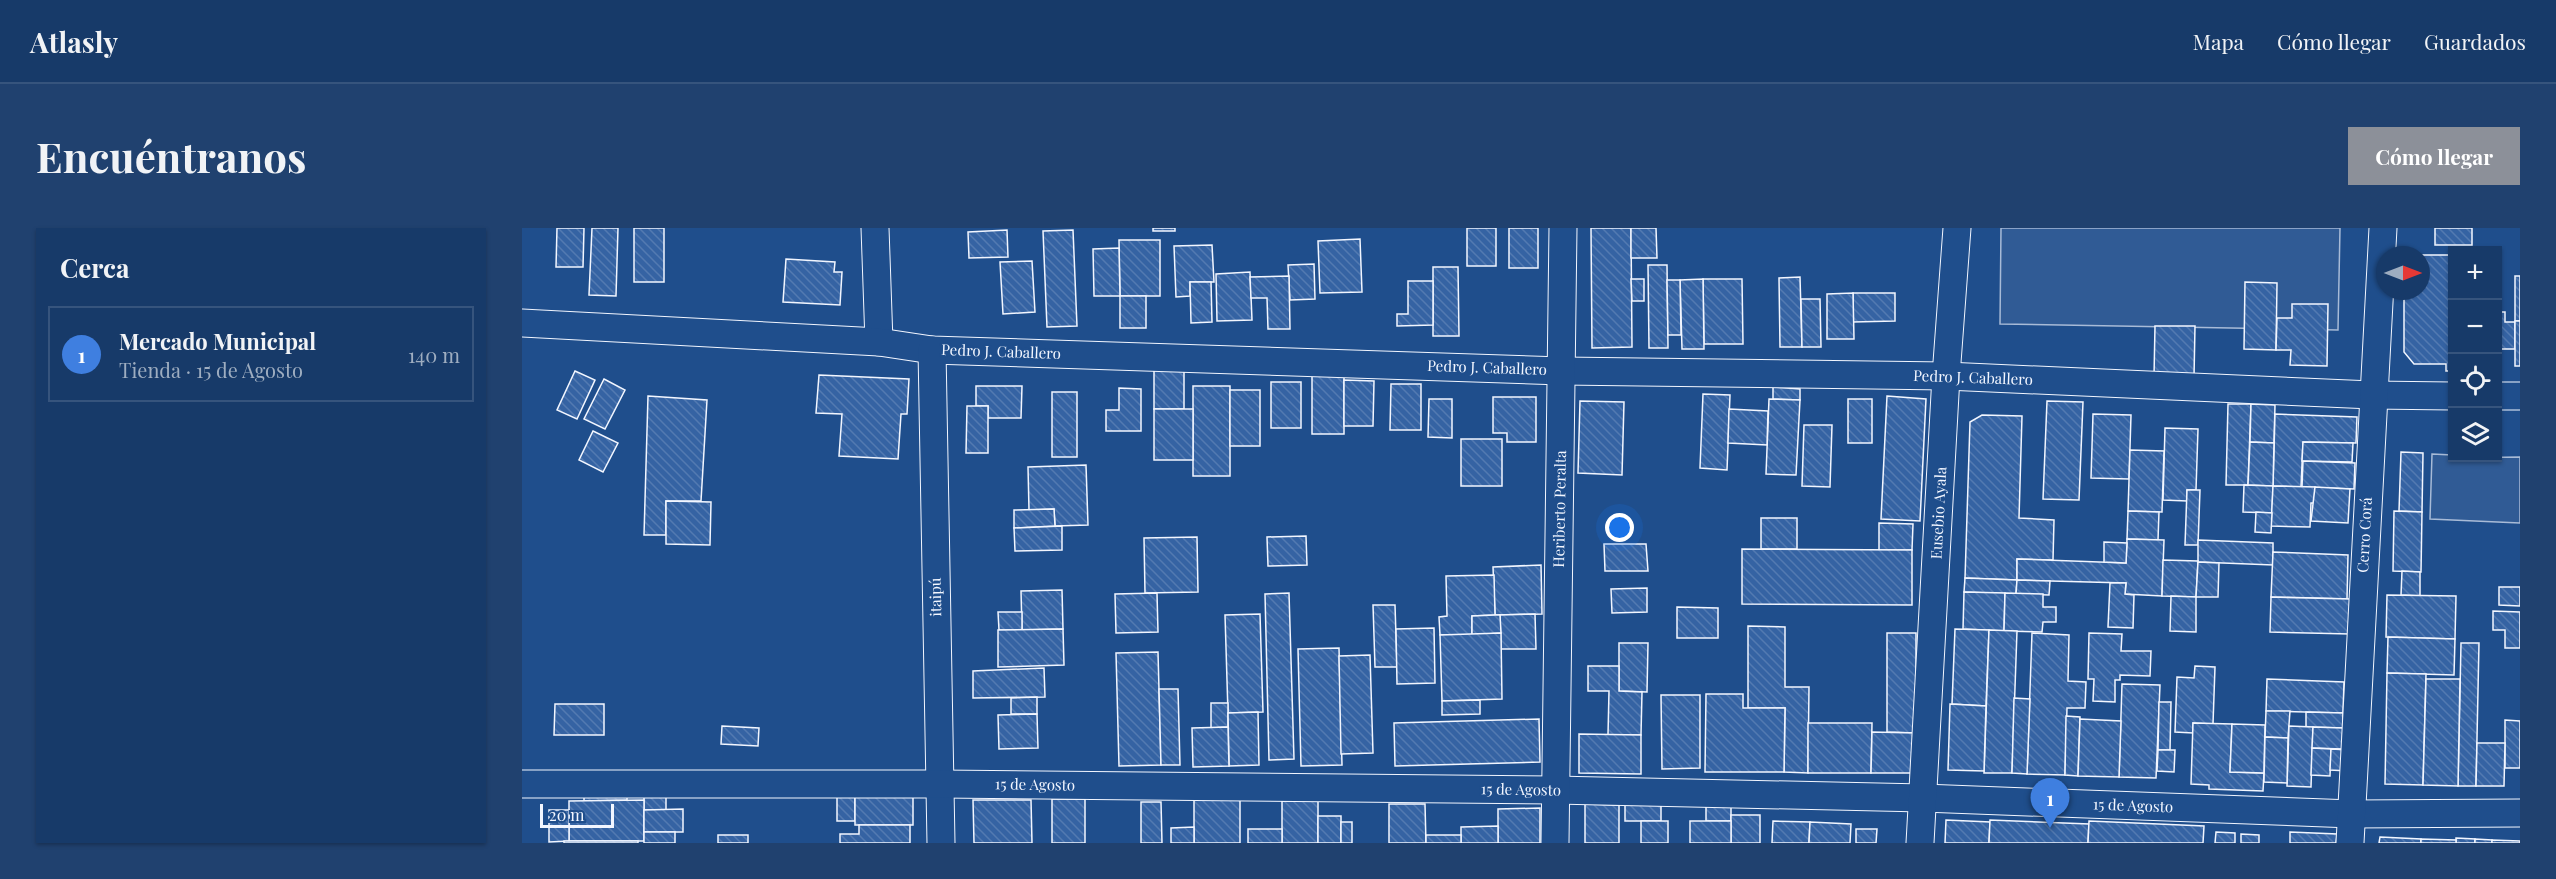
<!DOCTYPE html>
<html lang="es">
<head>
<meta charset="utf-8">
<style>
	body { margin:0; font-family:"Playfair Display",serif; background:#20416f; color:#f1f3f6 }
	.controls { position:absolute; right:18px; top:18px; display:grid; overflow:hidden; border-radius:0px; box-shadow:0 2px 4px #0004 }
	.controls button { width:54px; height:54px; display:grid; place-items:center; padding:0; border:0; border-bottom:2px solid #36547d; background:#173a69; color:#f1f3f6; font:30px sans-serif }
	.compass { position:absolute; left:1854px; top:18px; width:54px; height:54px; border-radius:50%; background:#173a69; box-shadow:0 2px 4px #0004; rotate:90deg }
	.scale { position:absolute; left:18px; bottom:15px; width:74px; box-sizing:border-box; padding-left:6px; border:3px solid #f2f6ff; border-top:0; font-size:16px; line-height:21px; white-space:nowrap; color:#f2f6ff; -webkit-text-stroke:4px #1f4e8c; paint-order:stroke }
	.you { position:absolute; left:1098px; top:300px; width:21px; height:21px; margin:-15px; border:4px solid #fff; border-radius:50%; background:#1a73e8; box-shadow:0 0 0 9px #1a73e833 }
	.badge { display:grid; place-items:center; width:39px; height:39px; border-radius:50%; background:#8c9099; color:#fff; font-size:20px; font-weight:700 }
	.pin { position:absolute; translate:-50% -50px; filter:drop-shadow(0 2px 3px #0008) }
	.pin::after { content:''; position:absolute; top:32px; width:21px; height:18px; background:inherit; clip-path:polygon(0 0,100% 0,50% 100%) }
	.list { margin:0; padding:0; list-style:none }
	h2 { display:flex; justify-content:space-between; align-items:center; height:78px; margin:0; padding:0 24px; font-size:26px }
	h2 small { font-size:20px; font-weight:400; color:#9eadc0 }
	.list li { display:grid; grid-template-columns:39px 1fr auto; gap:18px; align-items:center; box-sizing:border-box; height:96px; margin:0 12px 12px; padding:0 12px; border:2px solid #36547d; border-radius:0px }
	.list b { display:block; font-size:22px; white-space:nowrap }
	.list p { margin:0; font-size:20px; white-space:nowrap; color:#9eadc0 }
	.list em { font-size:20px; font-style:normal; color:#9eadc0 }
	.icon { flex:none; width:33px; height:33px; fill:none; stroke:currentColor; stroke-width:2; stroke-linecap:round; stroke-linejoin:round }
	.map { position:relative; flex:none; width:1998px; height:615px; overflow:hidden; border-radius:0px }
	header { display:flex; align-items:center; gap:36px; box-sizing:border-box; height:84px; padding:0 30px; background:#173a69; border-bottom:2px solid #36547d }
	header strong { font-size:28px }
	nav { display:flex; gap:33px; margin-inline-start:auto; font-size:21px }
	.intro { display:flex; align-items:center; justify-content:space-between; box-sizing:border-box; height:144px; padding:0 36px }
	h1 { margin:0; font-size:42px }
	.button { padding:15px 27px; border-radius:0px; background:#8c9099; color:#fff; font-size:21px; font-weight:700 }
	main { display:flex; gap:36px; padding:0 36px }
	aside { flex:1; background:#173a69; border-radius:0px; box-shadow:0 2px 4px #0004 }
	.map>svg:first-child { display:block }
	.built { fill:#305b95; stroke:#a8bbd7; stroke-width:1.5 }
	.building { fill:url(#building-back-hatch); stroke:#f2f6ff; stroke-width:1.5 }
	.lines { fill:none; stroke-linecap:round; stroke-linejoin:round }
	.minor-casing { stroke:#f2f6ff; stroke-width:29 }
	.minor { stroke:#1f4e8c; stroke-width:27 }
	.labels { text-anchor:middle; stroke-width:4.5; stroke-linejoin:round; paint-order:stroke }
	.street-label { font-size:15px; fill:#f2f6ff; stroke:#1f4e8c }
</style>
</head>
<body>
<header>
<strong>Atlasly</strong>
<nav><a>Mapa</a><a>Cómo llegar</a><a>Guardados</a></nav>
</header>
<div class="intro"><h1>Encuéntranos</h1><a class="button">Cómo llegar</a></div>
<main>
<aside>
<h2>Cerca<small></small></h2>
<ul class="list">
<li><span class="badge" style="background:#3f7fe0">1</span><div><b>Mercado Municipal</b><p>Tienda · 15 de Agosto</p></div><em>140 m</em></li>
</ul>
</aside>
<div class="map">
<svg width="1998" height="615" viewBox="0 0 1998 615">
	<defs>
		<pattern id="building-back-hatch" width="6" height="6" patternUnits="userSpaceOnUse" patternTransform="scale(1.5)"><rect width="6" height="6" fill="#3563a3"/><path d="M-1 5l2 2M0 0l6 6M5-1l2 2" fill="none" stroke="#537ab1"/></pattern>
	</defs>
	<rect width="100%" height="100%" fill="#1f4e8c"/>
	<g class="built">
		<polygon points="1479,0 1818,0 1816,102 1478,96"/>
		<polygon points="1910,226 1930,227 1930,230 1998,229 1998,295 1908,291"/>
	</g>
	<g class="building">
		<polygon points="35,0 62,0 61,39 34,39"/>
		<polygon points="70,0 96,0 94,68 67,67"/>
		<rect x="112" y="0" width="30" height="54"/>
		<rect x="631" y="0" width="22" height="3"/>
		<rect x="945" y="0" width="29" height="38"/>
		<rect x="987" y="0" width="29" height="40"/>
		<polygon points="1069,0 1109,0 1110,119 1070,120"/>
		<polygon points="1109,0 1134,0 1135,30 1109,30"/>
		<rect x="1913" y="0" width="37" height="17"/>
		<polygon points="485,2 486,29 447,30 446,4"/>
		<polygon points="551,2 555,98 525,99 521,3"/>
		<polygon points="838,11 840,64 798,65 796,13"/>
		<polygon points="597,12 638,12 638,68 598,68"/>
		<polygon points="690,17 692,54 668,54 668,68 654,69 652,18"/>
		<polygon points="597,20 598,68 572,68 571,21"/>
		<polygon points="1882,27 1930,27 1930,143 1924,143 1924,136 1892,136 1882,124 1882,63 1899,63 1899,27"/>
		<polygon points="264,31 313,34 312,44 320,44 318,77 261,74"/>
		<polygon points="510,33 513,84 481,86 478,34"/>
		<polygon points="792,36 793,71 768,72 766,37"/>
		<polygon points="1126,37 1145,37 1146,120 1127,120"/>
		<polygon points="911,39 936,39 937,108 911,108"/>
		<polygon points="728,44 730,92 695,93 694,46"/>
		<polygon points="767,48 768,101 746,101 745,70 729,70 728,49"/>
		<rect x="1993" y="48" width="5" height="45"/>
		<polygon points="1278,49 1280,119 1258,119 1257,50"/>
		<polygon points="1109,51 1122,51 1122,73 1110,73"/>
		<polygon points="1181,51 1220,51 1221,116 1182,116"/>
		<polygon points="1181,51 1182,121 1160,121 1158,52"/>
		<polygon points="1145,52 1158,52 1159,107 1146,107"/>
		<polygon points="886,53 911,53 911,97 875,98 875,86 886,86"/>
		<polygon points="668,54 689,54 690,94 669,95"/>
		<polygon points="1723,54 1755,55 1754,122 1722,121"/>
		<polygon points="1331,65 1373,65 1373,93 1331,94"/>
		<polygon points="1331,65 1332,111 1305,111 1305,66"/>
		<rect x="598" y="68" width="26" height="32"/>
		<polygon points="1279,71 1298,71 1299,119 1280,119"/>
		<polygon points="1770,76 1806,76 1805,138 1768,137 1769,122 1754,122 1755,90 1770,90"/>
		<polygon points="1976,84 1983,84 1983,94 1993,94 1993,121 1976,121"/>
		<rect x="1993" y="93" width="5" height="45"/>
		<polygon points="1633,98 1673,98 1672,149 1632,148"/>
		<rect x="632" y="138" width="30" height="43"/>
		<polygon points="53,143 73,152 55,191 35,182"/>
		<polygon points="790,145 822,146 822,206 790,206"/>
		<polygon points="297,147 387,151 385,186 379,186 376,231 317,228 320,186 294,185"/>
		<polygon points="82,151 103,162 83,201 62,191"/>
		<polygon points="822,152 852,153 851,198 822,198"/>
		<rect x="749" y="154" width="30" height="46"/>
		<polygon points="869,156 899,156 899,202 868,202"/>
		<polygon points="454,158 500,158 499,190 466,190 466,178 454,178"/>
		<rect x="671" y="158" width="37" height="90"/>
		<polygon points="1251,159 1278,161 1278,172 1251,171"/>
		<polygon points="597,160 619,161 619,203 584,203 584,182 597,182"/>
		<rect x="708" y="162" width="30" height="56"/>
		<rect x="530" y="164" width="25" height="65"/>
		<polygon points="1181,166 1208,167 1205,242 1178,240"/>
		<polygon points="126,168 185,172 179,273 144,273 144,307 122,307"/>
		<polygon points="1365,168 1404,171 1398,293 1359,291"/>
		<polygon points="971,169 1014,169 1014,214 985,214 985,205 971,205"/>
		<polygon points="907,171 930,171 930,210 906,209"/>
		<polygon points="1247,171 1278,172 1274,247 1244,246"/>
		<rect x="1326" y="171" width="24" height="44"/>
		<polygon points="1058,173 1102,174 1100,247 1056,245"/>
		<polygon points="1525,173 1561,174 1557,272 1521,271"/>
		<polygon points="1706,176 1729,176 1726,257 1704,257"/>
		<polygon points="1729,176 1753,177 1752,215 1728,214"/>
		<polygon points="445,178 466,178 466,225 444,225"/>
		<rect x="632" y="181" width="39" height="51"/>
		<polygon points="1207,181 1246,183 1245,217 1206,215"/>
		<polygon points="1571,186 1609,187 1607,251 1569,250"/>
		<polygon points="1753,186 1835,189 1834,215 1781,214 1779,259 1751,258"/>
		<polygon points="1460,187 1500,188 1497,290 1532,292 1531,332 1495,331 1495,352 1443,350 1448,194"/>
		<polygon points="1282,197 1310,197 1308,259 1280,258"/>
		<polygon points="1643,200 1676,201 1674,262 1665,262 1665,273 1641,272"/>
		<polygon points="71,203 96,215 81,244 57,232"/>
		<rect x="939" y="211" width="41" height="47"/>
		<polygon points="1728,214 1752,215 1751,258 1726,257"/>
		<polygon points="1781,214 1831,215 1830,234 1780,233"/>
		<polygon points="1608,222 1642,223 1640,284 1606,283"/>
		<polygon points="1879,224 1901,225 1900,284 1877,283"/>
		<polygon points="1781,233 1833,235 1832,261 1780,259"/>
		<polygon points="564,237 566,297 533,298 532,281 507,282 506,239"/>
		<polygon points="1722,257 1751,258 1750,285 1721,284"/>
		<polygon points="1751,258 1793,259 1792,275 1789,275 1788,299 1749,298"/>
		<polygon points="1793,259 1828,261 1826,295 1789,293"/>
		<polygon points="1665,262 1678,262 1676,317 1663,317"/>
		<polygon points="144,273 189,274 188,317 144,316"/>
		<polygon points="532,281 533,298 492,300 492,282"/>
		<polygon points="1606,283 1637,284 1636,312 1605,311"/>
		<polygon points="1872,283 1900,284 1899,344 1871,343"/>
		<polygon points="1734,284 1750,285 1749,305 1733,304"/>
		<rect x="1239" y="290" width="36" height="31"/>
		<polygon points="1357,295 1391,296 1390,322 1357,322"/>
		<polygon points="540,298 540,322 493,323 492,300"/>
		<polygon points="784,308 785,337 746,338 745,309"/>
		<polygon points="675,309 676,364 623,365 622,310"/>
		<polygon points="1605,311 1642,312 1640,368 1603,366 1604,355 1495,352 1495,331 1604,335"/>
		<polygon points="1676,312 1751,315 1751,337 1676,334"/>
		<polygon points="1582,314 1605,315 1604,335 1582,334"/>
		<polygon points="1082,316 1124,316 1126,343 1083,343"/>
		<polygon points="1220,321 1390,322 1390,377 1220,376"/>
		<polygon points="1751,324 1826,327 1825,371 1749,369"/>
		<polygon points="1641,332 1676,333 1674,369 1640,368"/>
		<polygon points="1676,334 1697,335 1696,369 1674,369"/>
		<polygon points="1019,337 1020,386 973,387 971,339"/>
		<polygon points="1880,343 1898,344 1898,368 1879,367"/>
		<polygon points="972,347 973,387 950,388 950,407 918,407 917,389 925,388 924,348"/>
		<polygon points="1443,350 1495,352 1494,366 1442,364"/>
		<polygon points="1495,352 1528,353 1527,367 1494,366"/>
		<polygon points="1588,355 1604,355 1603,366 1612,367 1611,400 1586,399"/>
		<polygon points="1977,359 1998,359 1998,378 1977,377"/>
		<polygon points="1125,360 1125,384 1090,385 1089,361"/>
		<polygon points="540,362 541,401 500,402 499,363"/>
		<polygon points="1442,364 1483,365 1482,403 1441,401"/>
		<polygon points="635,365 636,404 594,405 593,366"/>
		<polygon points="767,365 772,531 747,532 743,366"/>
		<polygon points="1483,365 1521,366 1521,379 1534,379 1534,394 1521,394 1520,404 1482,403"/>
		<polygon points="1865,367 1934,368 1933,411 1864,409"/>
		<polygon points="1649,368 1674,369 1674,404 1648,403"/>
		<polygon points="1749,369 1829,371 1828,406 1748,404"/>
		<polygon points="851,377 873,377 875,439 853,439"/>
		<polygon points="1155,379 1196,380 1196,410 1155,410"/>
		<polygon points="1971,383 1998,384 1998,420 1983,420 1983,402 1971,402"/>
		<polygon points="476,384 500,384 500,402 477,402"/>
		<polygon points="738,386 741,484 706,485 703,387"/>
		<polygon points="1013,386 1014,421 979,421 978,387"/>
		<polygon points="973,387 978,387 979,405 950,407 950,388"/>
		<polygon points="1226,398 1263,399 1263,459 1287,459 1286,545 1262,544 1263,480 1226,480"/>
		<polygon points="912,400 913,455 875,456 874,401"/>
		<polygon points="541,401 542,437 476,439 476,402"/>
		<polygon points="1433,401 1467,402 1464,478 1430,476"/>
		<polygon points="1467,402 1495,403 1490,545 1462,545"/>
		<polygon points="979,405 980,471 920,473 918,407"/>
		<polygon points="1365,405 1394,405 1394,505 1365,504"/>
		<polygon points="1510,405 1547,407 1546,453 1564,454 1563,480 1545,480 1543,547 1505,546"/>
		<polygon points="1567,405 1600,406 1599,423 1629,423 1628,448 1598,447 1598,452 1593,452 1593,474 1571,473 1572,451 1566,451"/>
		<polygon points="1866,409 1933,411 1932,447 1865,445"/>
		<polygon points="1097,415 1126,415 1125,464 1097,463"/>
		<polygon points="1939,415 1957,415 1954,558 1936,558"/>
		<polygon points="817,420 820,537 779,538 776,421"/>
		<polygon points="636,424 639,537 597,538 594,425"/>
		<polygon points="848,427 851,525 819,526 817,428"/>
		<polygon points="1066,438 1097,438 1097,463 1120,464 1119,507 1086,507 1087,463 1066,463"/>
		<polygon points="1673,438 1693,439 1691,496 1671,495 1671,505 1653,504 1655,449 1672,450"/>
		<polygon points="522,440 523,469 451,470 451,443"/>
		<polygon points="1865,445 1904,446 1901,557 1863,556"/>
		<polygon points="1745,451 1822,454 1821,485 1744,483"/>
		<polygon points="1904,451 1938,451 1936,558 1901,557"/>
		<polygon points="1600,456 1638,457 1634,550 1597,549"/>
		<polygon points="637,461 656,461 658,537 639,537"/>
		<polygon points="1184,466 1221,466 1221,480 1263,480 1262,544 1183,544"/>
		<polygon points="1139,467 1178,467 1178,540 1140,541"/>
		<polygon points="515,469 515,486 489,486 489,470"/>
		<polygon points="1492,470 1508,471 1505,546 1490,545"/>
		<polygon points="958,472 958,486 920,487 920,473"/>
		<polygon points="1637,474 1649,474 1648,522 1636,522"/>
		<polygon points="689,475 706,475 706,499 689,500"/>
		<polygon points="33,476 82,476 82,507 32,507"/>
		<polygon points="1428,476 1464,478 1462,543 1426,542"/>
		<polygon points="1744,483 1768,483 1766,510 1743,509"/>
		<polygon points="736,484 737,537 707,538 706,485"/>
		<polygon points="1784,484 1821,485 1821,500 1784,499"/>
		<polygon points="515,486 516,520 477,521 476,487"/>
		<polygon points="1544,488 1558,489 1556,548 1543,547"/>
		<polygon points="1017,491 1018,534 873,538 872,495"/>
		<polygon points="1558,491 1599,493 1597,549 1556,548"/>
		<polygon points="1983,492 1998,493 1998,540 1983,540"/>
		<polygon points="1286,495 1350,495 1349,545 1286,545"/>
		<polygon points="1671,495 1710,496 1708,544 1742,545 1741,563 1687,561 1687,557 1669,556"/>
		<polygon points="1710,496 1743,497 1742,545 1708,544"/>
		<polygon points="200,498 237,500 236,518 199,516"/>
		<polygon points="1767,498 1791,499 1789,559 1765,558"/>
		<polygon points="706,499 707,538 671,539 670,500"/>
		<polygon points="1791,499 1821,500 1820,521 1790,520"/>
		<polygon points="1350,504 1394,505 1393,545 1349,545"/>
		<polygon points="1057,506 1119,507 1119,546 1057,545"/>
		<polygon points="1743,509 1766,510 1765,555 1742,554"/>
		<polygon points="1955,515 1983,515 1982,558 1954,558"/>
		<polygon points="1790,520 1809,521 1808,548 1789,547"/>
		<polygon points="1809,521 1828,522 1827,543 1808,542"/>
		<polygon points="1636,522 1653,522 1652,544 1635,543"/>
		<polygon points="62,559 105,559 105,572 62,573"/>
		<rect x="315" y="564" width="18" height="29"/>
		<rect x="333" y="564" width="58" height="33"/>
		<polygon points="144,566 144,582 122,582 122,567"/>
		<rect x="672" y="570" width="46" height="45"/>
		<rect x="530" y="571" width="33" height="44"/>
		<polygon points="122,572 122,613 47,613 47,573"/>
		<polygon points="451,572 509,572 510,615 452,615"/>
		<rect x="760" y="573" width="36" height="42"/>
		<polygon points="619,574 639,574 640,615 619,615"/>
		<polygon points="867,576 903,576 904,615 867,615"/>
		<polygon points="1063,576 1097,577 1097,615 1063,615"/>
		<rect x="1103" y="577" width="36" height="16"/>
		<rect x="1184" y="577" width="25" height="16"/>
		<polygon points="1018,580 1018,615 976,615 976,581"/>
		<polygon points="161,581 161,604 122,604 122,582"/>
		<polygon points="27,582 47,582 47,613 27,614"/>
		<rect x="1209" y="587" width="29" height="28"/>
		<rect x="796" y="588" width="23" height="27"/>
		<polygon points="1424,592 1468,594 1467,615 1423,615"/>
		<polygon points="1468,592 1567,596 1566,615 1467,615"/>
		<rect x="1119" y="593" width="27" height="22"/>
		<rect x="1168" y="593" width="41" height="22"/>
		<polygon points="1251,593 1288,594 1287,615 1250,615"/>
		<polygon points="1567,593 1682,598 1681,615 1566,615"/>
		<rect x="819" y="594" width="11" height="21"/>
		<polygon points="1288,594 1329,596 1328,615 1287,615"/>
		<polygon points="337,597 388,597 388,615 318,615 318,606 337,606"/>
		<polygon points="976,598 976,615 939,615 939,599"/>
		<polygon points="672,599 672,615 649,615 649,600"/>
		<rect x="726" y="601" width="34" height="14"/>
		<polygon points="1334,601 1355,601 1354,615 1334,615"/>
		<rect x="122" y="604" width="31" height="11"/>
		<polygon points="1694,604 1713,605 1713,615 1693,615"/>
		<polygon points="1768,604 1815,606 1814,615 1768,615"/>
		<polygon points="1719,606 1737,607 1737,615 1719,615"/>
		<rect x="196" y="607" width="30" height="8"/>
		<rect x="904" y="607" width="35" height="8"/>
		<polygon points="1858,609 1899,611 1899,615 1857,615"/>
		<polygon points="1934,610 1953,611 1953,615 1934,615"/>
		<polygon points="1899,611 1934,612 1934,615 1899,615"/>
		<polygon points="1953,611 1970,612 1970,615 1953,615"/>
		<polygon points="1970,612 1998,613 1998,615 1970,615"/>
		<rect x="42" y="613" width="74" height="2"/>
	</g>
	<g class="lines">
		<g class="minor-casing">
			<g id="minor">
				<polyline points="353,0 357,114"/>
				<polyline points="0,95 357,114 410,122 1040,143 1424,148 1850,167 1930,168"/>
				<polyline points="410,122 419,615"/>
				<polyline points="1976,168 1998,168"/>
				<polyline points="0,556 417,556 1033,562 1401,570 1830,586 1998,585"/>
				<polyline points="1033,615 1041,0"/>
				<polyline points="1398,615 1424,148 1435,0"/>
				<polyline points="1828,615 1861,0"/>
			</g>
		</g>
		<use href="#minor" class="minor"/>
	</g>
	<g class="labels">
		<g class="street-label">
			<text transform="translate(479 124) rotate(2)" y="5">Pedro J. Caballero</text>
			<text transform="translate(965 140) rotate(2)" y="5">Pedro J. Caballero</text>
			<text transform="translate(1451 150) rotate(2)" y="5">Pedro J. Caballero</text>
			<text transform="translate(1038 281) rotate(-89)" y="5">Heriberto Peralta</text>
			<text transform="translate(1417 285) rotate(-87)" y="5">Eusebio Ayala</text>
			<text transform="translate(1843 307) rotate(-87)" y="5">Cerro Corá</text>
			<text transform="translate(414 369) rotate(-91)" y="5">itaipú</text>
			<text transform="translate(513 557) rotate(1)" y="5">15 de Agosto</text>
			<text transform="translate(999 562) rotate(1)" y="5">15 de Agosto</text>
			<text transform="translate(1611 578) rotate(2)" y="5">15 de Agosto</text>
		</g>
	</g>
</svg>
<div class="controls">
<button>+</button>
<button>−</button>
<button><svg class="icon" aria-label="locate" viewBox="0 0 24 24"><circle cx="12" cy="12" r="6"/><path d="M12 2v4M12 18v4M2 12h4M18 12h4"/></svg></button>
<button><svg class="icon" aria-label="layers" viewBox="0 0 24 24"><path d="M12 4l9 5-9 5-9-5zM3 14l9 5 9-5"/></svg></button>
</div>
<svg class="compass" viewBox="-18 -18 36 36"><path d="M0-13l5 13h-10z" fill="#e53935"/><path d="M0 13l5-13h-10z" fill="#9eadc0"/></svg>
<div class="scale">20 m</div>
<div class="you"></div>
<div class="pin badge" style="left:1528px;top:600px;background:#3f7fe0">1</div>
</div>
</main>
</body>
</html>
